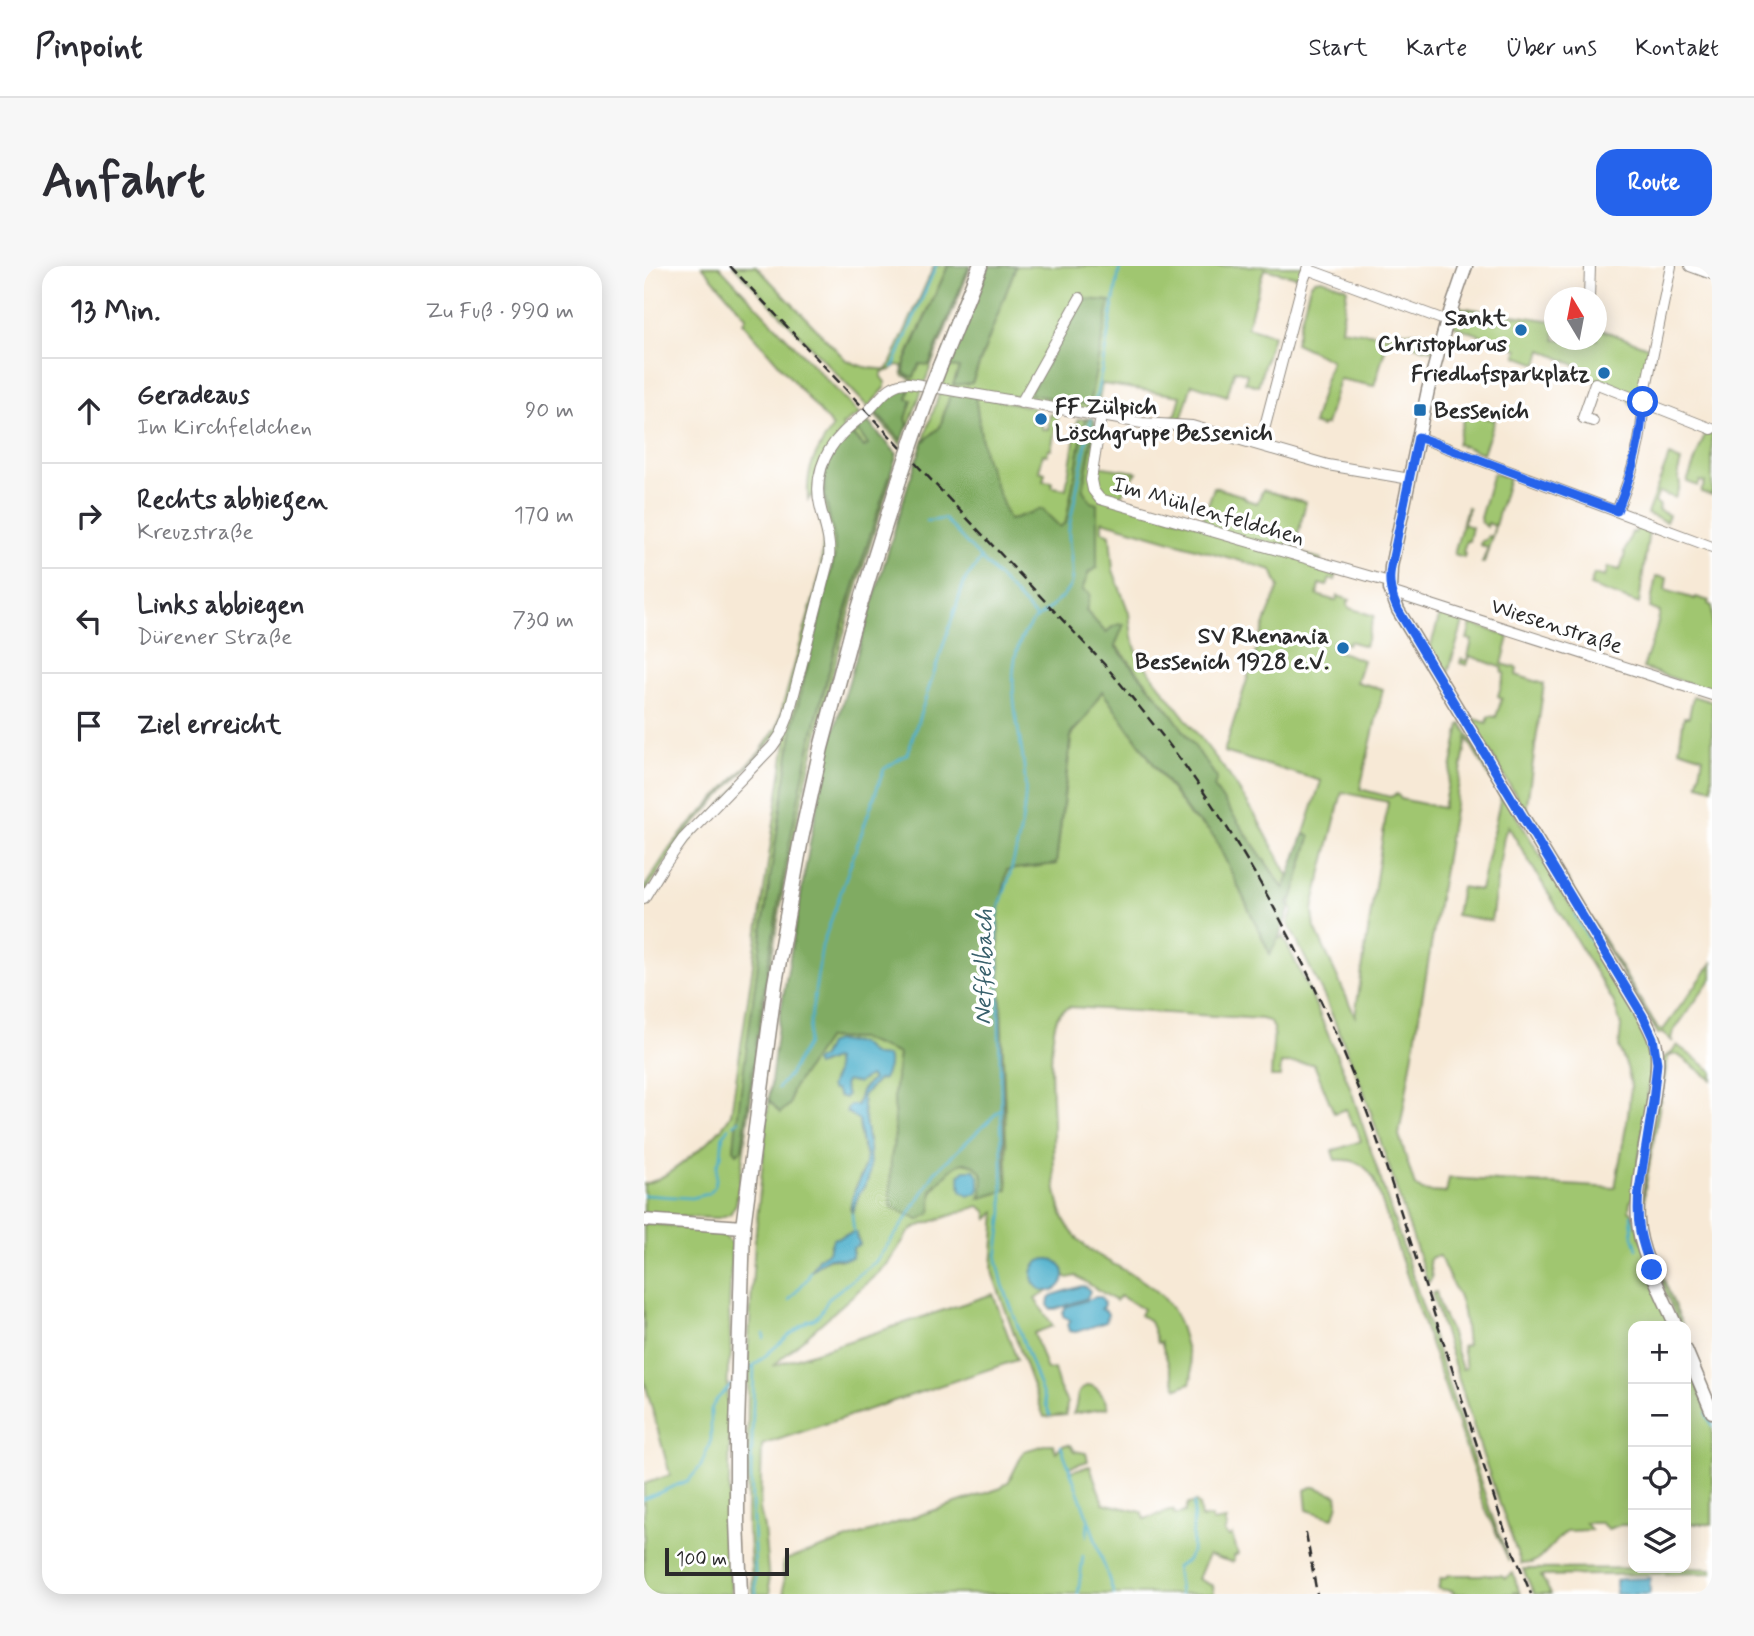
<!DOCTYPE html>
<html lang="de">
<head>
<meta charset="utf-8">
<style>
	body { margin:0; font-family:Mynerve,sans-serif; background:#f7f7f7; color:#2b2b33 }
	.controls { position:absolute; right:21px; bottom:21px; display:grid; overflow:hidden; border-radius:14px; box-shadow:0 4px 18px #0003 }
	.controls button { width:63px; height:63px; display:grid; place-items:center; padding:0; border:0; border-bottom:2px solid #e1e1e2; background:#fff; color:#2b2b33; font:35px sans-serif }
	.compass { position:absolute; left:900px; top:21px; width:63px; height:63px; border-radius:50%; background:#fff; box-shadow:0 4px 18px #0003; rotate:350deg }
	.scale { position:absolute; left:21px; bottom:18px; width:124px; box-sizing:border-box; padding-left:7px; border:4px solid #2b2b2b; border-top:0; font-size:19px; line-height:24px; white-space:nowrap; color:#2b2b2b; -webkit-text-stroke:5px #fff; paint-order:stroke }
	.stop { position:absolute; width:21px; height:21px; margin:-16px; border:5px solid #2563eb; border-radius:50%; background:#fff }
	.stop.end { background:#2563eb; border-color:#fff; box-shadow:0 2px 7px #0008 }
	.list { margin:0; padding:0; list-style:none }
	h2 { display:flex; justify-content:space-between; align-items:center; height:91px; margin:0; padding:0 28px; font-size:30px }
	h2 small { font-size:23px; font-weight:400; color:#7c7c81 }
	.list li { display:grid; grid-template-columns:46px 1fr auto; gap:21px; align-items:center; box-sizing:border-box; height:105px; padding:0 28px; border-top:2px solid #e1e1e2 }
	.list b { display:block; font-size:26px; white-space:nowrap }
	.list p { margin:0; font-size:23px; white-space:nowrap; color:#7c7c81 }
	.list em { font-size:23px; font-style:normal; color:#7c7c81 }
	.icon { flex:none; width:38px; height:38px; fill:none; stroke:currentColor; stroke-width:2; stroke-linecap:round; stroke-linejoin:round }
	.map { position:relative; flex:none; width:1068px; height:1328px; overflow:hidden; border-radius:21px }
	header { display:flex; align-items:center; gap:42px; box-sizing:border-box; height:98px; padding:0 35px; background:#fff; border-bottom:2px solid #e1e1e2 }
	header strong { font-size:33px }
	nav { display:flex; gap:38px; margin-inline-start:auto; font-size:24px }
	.intro { display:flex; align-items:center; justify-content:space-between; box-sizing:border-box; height:168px; padding:0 42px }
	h1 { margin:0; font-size:49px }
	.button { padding:18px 32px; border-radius:21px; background:#2563eb; color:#fff; font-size:24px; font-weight:700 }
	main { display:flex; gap:42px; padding:0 42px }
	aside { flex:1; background:#fff; border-radius:21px; box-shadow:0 4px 18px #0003 }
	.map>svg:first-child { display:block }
	.green { fill:#a0c670; stroke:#66784e; stroke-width:2; fill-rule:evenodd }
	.forest { fill:#80ab62; stroke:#566b46; stroke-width:2 }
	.water { fill:#4cafcb; stroke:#3c6d7b; stroke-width:2 }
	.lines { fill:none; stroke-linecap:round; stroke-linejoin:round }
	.stream { stroke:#4cafcb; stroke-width:2.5 }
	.minor-casing { stroke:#918a80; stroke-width:12 }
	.tertiary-casing { stroke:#918a80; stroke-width:15 }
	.primary-casing { stroke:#918a80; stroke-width:17 }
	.minor { stroke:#fff; stroke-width:10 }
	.tertiary { stroke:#fff; stroke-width:12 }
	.primary { stroke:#fff; stroke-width:14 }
	.rail { stroke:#2b2b2b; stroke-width:2.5; stroke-dasharray:10 5; stroke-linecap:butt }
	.primary-bridge-casing { stroke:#918a80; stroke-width:17; stroke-linecap:butt }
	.primary-bridge { stroke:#fff; stroke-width:14 }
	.route { stroke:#2563eb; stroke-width:9 }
	.poi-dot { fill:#1f6fb2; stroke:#fff; stroke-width:2.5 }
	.labels { text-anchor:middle; stroke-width:7; stroke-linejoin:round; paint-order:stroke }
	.poi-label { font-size:23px; font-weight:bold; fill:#2b2b2b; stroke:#fff; text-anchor:end }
	.street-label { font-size:23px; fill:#2b2b2b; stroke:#fff }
	.water-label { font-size:24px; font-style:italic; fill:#38606b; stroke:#fff }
</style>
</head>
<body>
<header>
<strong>Pinpoint</strong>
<nav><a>Start</a><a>Karte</a><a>Über uns</a><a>Kontakt</a></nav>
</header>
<div class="intro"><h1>Anfahrt</h1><a class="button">Route</a></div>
<main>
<aside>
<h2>13 Min.<small>Zu Fuß · 990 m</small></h2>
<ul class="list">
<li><svg class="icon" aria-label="ahead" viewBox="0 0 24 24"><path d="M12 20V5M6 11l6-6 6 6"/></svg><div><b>Geradeaus</b><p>Im Kirchfeldchen</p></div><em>90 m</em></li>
<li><svg class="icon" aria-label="right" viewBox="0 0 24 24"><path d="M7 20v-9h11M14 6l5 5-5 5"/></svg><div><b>Rechts abbiegen</b><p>Kreuzstraße</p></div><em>170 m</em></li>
<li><svg class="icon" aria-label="left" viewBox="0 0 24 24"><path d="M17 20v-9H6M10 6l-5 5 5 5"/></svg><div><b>Links abbiegen</b><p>Dürener Straße</p></div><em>730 m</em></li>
<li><svg class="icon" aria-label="arrive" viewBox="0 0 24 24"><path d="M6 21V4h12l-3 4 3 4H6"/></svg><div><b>Ziel erreicht</b></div></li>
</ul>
</aside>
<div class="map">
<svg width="1068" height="1328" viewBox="0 0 1068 1328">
	<rect width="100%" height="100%" fill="#fff"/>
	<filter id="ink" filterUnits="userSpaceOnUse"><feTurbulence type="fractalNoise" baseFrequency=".0143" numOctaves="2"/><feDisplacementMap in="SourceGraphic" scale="14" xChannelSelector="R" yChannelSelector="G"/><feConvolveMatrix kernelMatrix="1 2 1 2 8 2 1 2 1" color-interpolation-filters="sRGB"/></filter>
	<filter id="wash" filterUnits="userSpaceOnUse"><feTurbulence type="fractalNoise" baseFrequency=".00686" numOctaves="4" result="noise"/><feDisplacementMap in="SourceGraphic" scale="28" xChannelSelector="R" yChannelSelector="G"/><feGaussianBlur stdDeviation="1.57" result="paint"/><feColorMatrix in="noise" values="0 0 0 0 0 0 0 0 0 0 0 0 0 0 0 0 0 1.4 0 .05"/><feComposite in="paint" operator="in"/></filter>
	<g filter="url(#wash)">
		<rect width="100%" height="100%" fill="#f7e9d6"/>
		<g class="green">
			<path d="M58 0H75L216 149 207 153 198 159 199 163 173 206 183 288 146 434 133 469 40 569 0 628V622L25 583 39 566 115 487 133 461 175 312C177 297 180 282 179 267 177 254 172 241 169 228L164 234C162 201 171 187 189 161L99 57 102 51Z"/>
			<path d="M90 0H112L202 94C216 101 228 104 244 103L290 0H304L268 79 259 101 276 97 310 34 325 0H327L288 97 265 159 262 153 268 135 230 145 258 175 257 179 227 145 235 136 269 114 259 109 258 100 252 99 247 104 238 106 237 111 241 116V122L224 141Z"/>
			<polygon points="344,0 306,101 315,102 309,119 328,117 372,0 661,0 658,12 620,3 603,61 629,69 614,120 601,116 603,108 591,104 583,130 548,118 537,154 525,153 532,148 537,130 458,118 453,143 451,146 386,134 377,130 374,131 328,125 302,139 296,161 279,176 304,101"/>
			<polygon points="678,13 703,22 697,63 745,70 747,64 794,68 789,84 744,74 730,120 695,113 682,159 679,159 678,161 669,158 687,94 651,77 666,19 671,14"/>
			<polygon points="815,41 910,55 911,74 953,74 953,62 1006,82 993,148 979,125 936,109 938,102 898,84 894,98 872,90 874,83 808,59"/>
			<polygon points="331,130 389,141 388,157 398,158 398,163 404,164 406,148 414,149 407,184 404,184 403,189 399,188 395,205 401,207 399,215 408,216 408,221 422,223 434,153 441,153 422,256 416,262 364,254 340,189"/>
			<polygon points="821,147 851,154 839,187 813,178"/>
			<path d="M217 156 220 157 215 160 214 164 224 179 221 181 208 168 179 217 180 231 192 276 191 289 150 455 119 660 90 883 98 882C115 746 135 610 167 476 189 385 217 296 247 207L249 209C199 356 160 507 133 660 117 753 106 846 92 938L86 948 74 952 0 950V918C23 914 77 869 87 848L142 475H140L48 572 34 590 0 643V638L36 583 140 471 144 464 188 298 178 231 179 208 192 179 206 167H213L212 159Z"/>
			<path d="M451 156 452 200 493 206 473 234 557 259 570 221 599 230 603 234 613 237 619 224 662 236 650 285 677 293 675 302 693 307 691 314 686 313 683 320 675 318 673 329 692 335 694 330 706 334 703 338 705 342 730 350 721 380 705 375 704 378 691 375 688 383 719 394 712 416 739 423 716 523 746 531 753 528 757 533 799 542 816 459 818 458 860 528 859 533 862 536H864L1003 766 1009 790 990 931 986 936 985 944 988 946 1028 1060H989V1259H976L964 1263 957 1257H942L947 1264 922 1265 895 1293 887 1297 877 1298 837 1184 788 1028 792 1026 798 1047 805 1062 818 1103 822 1102 818 1081 823 1079C821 1064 821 1046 815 1032 809 1018 801 1005 796 990L788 991 785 995 788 1012 784 1017 720 826 681 732 644 657 649 644 646 641 666 571 663 568 659 570 677 515 580 486 623 351 635 321 628 304 458 255V265L466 269 469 304 485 347 488 371 495 392 585 509 613 552 645 611 641 624 569 521 572 512 527 447 463 368 442 345 438 324 445 306 453 302V238L447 236 439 224ZM823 472 857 531 836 624 817 621 812 649 847 655 860 570 864 560 970 737 977 760 975 782 983 801 987 819 984 849 971 922 805 912 802 927 785 926 779 925 771 920 755 869 809 550ZM698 526 744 536 711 750 671 662 669 646 670 637Z"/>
			<polygon points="1062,165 1068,167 1068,229 1057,226 1061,216 1056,215 1054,220 1043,216"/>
			<polygon points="1025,190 1037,195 1034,207 1036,219 1031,232 1015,226 1011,236 1016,239 1014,244 1025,249 1022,256 1003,248"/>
			<polygon points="849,207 865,212 840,297 838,297 844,281 836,279 837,275 841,274 844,270 848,271 851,260 844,257 843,261 837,256 836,252"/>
			<polygon points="823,241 825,242 819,258 828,261 825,275 822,275 819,286 821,287 820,291 810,288"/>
			<polygon points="994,260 1005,264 995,338 946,320 950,308 961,311 964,301 976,304 981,288 980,287 988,266 991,267"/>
			<polygon points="1012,310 1023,312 1021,324 1051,333 1052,331 1065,335 1064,338 1068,340 1068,422 1064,424 999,402 1012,364 1016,346 1006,342"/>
			<polygon points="796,348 853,366 865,371 858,398 873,402 872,409 900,418 882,545 1014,763 1019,764 1068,697 1068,712 1029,766 1027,773 1029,776 1019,767 1014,768 825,451 843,457 845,450 852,451 858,432 854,430 861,407 858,406 859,402 826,390 823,399 816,397 817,393 823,395 828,374 823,373 827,358 819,356 802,414 785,386"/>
			<path d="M458 425 546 550 562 562 571 571 626 687 635 671 637 673 639 670 669 733 705 818 847 1247 865 1295 836 1231 834 1218 730 913C721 897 709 893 691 894L688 885 717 875 711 858 708 859 702 843 690 847 670 798 637 797 636 811H627L630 762 625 755 618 753 426 741C419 743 414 747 412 755 404 782 408 827 409 856 409 878 409 902 412 925 414 935 417 946 421 955 442 997 497 1002 524 1037 534 1050 538 1066 542 1081 545 1093 551 1105 546 1117L534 1122 532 1120 517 1076 514 1077 506 1055 496 1049 499 1043 476 1030 472 1035 432 1010 424 1012 420 1009 419 1003 404 993C384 997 383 1020 405 1025L391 1033 409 1060 390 1067 403 1104 410 1103 415 1121 423 1137 422 1149 400 1151 349 1009 348 1001 352 945 344 953 342 945 335 940 272 961 266 965 244 997 233 1008 129 1100 349 1028 373 1094 118 1179 116 1243 120 1262 126 1328H109L105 1270 103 1266 104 1085 111 974 125 834 136 846 148 824 183 772 217 773 255 788 250 829 251 868 247 893 246 936 249 942 275 953C284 935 292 915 308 902 327 885 351 912 335 932L364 923 354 653 363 603 412 598 428 467 441 453ZM194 775 208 778 226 789 236 791 234 814 218 830C219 847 223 864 225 882 226 894 222 909 220 922L216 926 210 942H206L211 923 221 899 222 891 217 875 215 854 204 846 213 839 217 825 228 813 225 810 202 815 200 817 201 826 195 830 188 815 192 807 191 794 189 793 176 799 173 794C178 793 179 790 180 785ZM210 966 215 973 209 982V987L196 994C183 989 178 998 167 1004L174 993 185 985C187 971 199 970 210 966Z"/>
			<polygon points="1049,430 1068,436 1068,522 1054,518 1059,491 1035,483 1040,451 1045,451"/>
			<polygon points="1033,779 1068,805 1068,814 1034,789 1030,788 1024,791 1001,925 1000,953 1007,982 1039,1060 1035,1060 1003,980 997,938 1019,792 1028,786"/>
			<polygon points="0,957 66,964 81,970 88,979 85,1043 87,1089 84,1103 83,1135 86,1136 85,1232 87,1328 0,1328 0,1218 26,1209 0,1113"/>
			<polygon points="1042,1093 1068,1155 1068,1258 1042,1258"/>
			<path d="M445 1119C455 1121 461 1133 464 1142L429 1148C436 1136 428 1125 445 1119Z"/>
			<path d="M404 1178H409L412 1186C417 1179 419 1178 427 1179L431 1185 442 1187 444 1195 425 1201 426 1205 446 1200 459 1237 463 1238 498 1246 501 1253 529 1244 531 1249 541 1246 544 1238 552 1236 555 1239 557 1252 567 1251 568 1256 582 1254 581 1259 583 1260 580 1267 585 1271 588 1269 594 1288 590 1290V1294L588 1296 564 1289 554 1313 569 1320 570 1328H140L139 1297 141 1294 357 1222 365 1215 380 1185Z"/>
			<polygon points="667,1221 671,1221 693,1229 694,1237 690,1251 688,1252 663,1244 661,1224"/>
			<polygon points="1043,1302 1068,1303 1068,1307 897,1310 907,1328 890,1328 879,1303"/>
			<polygon points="869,1307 876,1328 870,1326 869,1328 809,1328 809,1325 794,1323 797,1312 799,1313 805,1309 857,1309 862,1312"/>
		</g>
		<g class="forest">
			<polygon points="304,0 325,0 285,99 276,98 270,111 263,109 260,106 261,97"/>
			<polygon points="345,0 372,0 328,117 309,119 315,102 305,101"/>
			<polygon points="439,33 466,35 445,139 385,128"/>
			<polygon points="260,121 266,122 263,133 268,134 262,153 264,158 258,175 230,145 250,125"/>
			<path d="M307 126 331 130 340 189 365 254 398 243 416 261 422 256 441 153 449 152 451 156 439 224 447 236 453 238V302L445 306 438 324 446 328 442 345 462 367C467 361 471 358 480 358L471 380 527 447 573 512 570 521 640 623 659 570 663 568 666 571 649 631 644 636 646 641 635 671 626 688 571 572 562 562 547 550 458 425 441 453 427 467 412 598 363 604 354 653 361 900 364 924 334 933 338 929 339 908C324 890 314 896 301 910 297 914 292 918 289 923 286 930 288 939 287 946L275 954 249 942 246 936 247 893 251 868 250 829 255 788 217 773 183 772 148 824 146 838 136 847 125 834 133 766 167 571 185 482 263 222 279 176 296 161Z"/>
			<path d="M224 156 253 188C221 284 189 380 166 479 136 612 115 747 98 883L93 887 90 883 92 861 119 660 150 455 191 289C193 255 169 227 187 193 192 183 198 174 207 168L220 181 224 179 214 164 215 160Z"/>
		</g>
		<g class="water">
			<path d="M194 775C201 777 206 776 212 777 227 779 220 793 243 790 246 798 243 805 239 813L234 814 218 830C219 854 230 890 224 913 222 919 219 922 216 927 212 933 210 941 208 948 203 929 221 912 222 893 222 887 220 882 218 877 216 869 216 861 215 854L203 846V843L206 839H213L217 825 228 813 225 810 214 817 202 815 200 820 203 829 201 832 195 830 192 824H188L186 821 192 807 191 794 189 793 172 800 170 796C173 794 176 793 178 791 185 782 179 777 194 775Z"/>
			<polygon points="321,904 330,904 335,911 335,922 333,927 324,930 317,925 315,909"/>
			<path d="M210 966H213L212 970 216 978 209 982 208 991C197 996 190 989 182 993 177 996 171 1002 166 1006L174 993 185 985 189 973Z"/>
			<circle cx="404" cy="1009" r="16"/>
			<polygon points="438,1020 442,1021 446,1025 443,1032 412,1043 407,1043 404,1039 405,1033 409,1029"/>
			<path d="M452 1031H457C461 1036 461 1039 457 1043L462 1045 464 1048 462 1056 432 1066 425 1065 423 1058 426 1054 419 1050V1047L422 1041Z"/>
			<polygon points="1006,1312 1006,1327 1004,1328 972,1328 972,1315 977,1313"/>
		</g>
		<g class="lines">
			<g class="stream">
				<polyline points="249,101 292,0"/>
				<polyline points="449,146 458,103 476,0"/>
				<path d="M283 255 301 253C330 287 363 318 393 353"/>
				<polyline points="931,649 998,760"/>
				<polyline points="1000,766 1007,790"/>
				<polyline points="134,822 145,809 163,778 178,680 240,503 263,488 321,314 337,293"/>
				<polyline points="357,843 359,946 353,993 359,1019 406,1149"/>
				<polyline points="90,858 95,854"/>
				<polyline points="0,929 47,932 64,928 71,920 72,914 73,900 77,890 79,868 85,862"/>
				<polyline points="208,948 210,966"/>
				<polyline points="987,949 989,970 993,983"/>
				<polyline points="145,1034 164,1012 166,1006"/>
				<polyline points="120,1072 120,1068"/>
				<polyline points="110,1101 107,1210 112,1328"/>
				<path d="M100 1108 143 1071 164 1055 170 1053 176 1048 185 1032 231 996 256 962 283 920 290 907 357 843C356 799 355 754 354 710 354 692 351 669 353 651 355 640 360 627 364 616 371 589 379 560 381 532 384 489 365 445 370 400 372 382 380 360 396 350 402 346 407 342 412 336 417 332 423 326 426 320 432 305 423 279 425 262L447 153"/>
				<polyline points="1062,1147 1068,1160"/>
				<polyline points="417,1180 446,1258 470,1328"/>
				<polyline points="0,1233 45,1214 57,1200 67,1174 67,1143 73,1133 90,1117"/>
				<polyline points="443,1270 444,1256"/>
				<polyline points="434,1328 439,1290"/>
				<polyline points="536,1328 532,1301 542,1295 548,1285 550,1237"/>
			</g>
		</g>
	</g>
	<g filter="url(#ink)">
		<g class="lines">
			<g class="minor-casing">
				<g id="minor">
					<polyline points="1046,0 1068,8"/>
					<polyline points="663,3 803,55"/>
					<polyline points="945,32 946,0"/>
					<polyline points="377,137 436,32"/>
					<polyline points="457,150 447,214 449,224 456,233 745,316"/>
					<polyline points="949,155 939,152 951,117 1068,163"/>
					<polyline points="774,171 1068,281"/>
					<polyline points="616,179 659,15 665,0"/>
					<path d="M973 245C987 210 999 174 999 136L1027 0"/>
					<polyline points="747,326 1068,429"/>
					<path d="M0 632 19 601 39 573 128 481 137 468 144 451 185 292C187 273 180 258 176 239 170 214 179 187 197 169 206 159 217 152 226 143 238 131 246 116 265 117L498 157 548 160 684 199 766 213"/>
				</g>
			</g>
			<g class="tertiary-casing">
				<g id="tertiary">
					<path d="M822 0 803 55 784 124 747 301 746 323 754 344 999 750C1004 760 1010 770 1012 780 1015 796 1012 812 1010 828 1005 870 991 912 994 955 996 988 1019 1030 1032 1060"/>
					<polyline points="0,954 99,961"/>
					<polyline points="1042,1084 1068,1146"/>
				</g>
			</g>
			<g class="primary-casing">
				<g id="primary">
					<polyline points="296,100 336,0"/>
					<polyline points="271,167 282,136"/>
					<polyline points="96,1328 93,1255 93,1163 99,961 131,717 157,573 177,482 208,365 255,214"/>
				</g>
			</g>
			<use href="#minor" class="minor"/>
			<use href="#tertiary" class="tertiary"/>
			<use href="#primary" class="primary"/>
			<g class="rail">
				<path d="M86 0 460 398C508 455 555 514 593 578 652 674 696 770 734 876L860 1262 887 1328"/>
				<polyline points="662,1267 673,1328"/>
			</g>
			<g class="primary-bridge-casing">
				<g id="primary-bridge">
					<polyline points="282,136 296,100"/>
					<polyline points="255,214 271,167"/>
				</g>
			</g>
			<use href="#primary-bridge" class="primary-bridge"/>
		</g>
	</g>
	<g class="lines" filter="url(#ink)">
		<path class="route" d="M999 136C998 174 987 210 973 245L774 171 747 301C744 317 747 329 754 344L999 750 1009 772 1013 797 1009 836 995 924C992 957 996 974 1008 1004"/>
	</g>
	<g class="poi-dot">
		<circle cx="877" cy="64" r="7"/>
		<circle cx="960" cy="107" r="7"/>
		<rect x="769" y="137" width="14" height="14" rx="3.5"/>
		<circle cx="397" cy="153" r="7"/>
		<circle cx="699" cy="382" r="7"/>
	</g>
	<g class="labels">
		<g class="poi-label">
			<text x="863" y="59">Sankt<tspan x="863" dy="26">Christophorus</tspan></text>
			<text x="946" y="115">Friedhofsparkplatz</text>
			<text x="411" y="148" text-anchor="start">FF Zülpich<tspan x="411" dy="26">Löschgruppe Bessenich</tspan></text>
			<text x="790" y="152" text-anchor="start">Bessenich</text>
			<text x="685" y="377">SV Rhenania<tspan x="685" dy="26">Bessenich 1928 e.V.</tspan></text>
		</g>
		<g class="street-label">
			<text transform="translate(565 244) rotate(16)" y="8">Im Mühlenfeldchen</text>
			<text transform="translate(913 359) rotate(18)" y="8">Wiesenstraße</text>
		</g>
		<g class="water-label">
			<text transform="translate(339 701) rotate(-89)" y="8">Neffelbach</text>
		</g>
	</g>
</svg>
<div class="controls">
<button>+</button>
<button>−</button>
<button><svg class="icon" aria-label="locate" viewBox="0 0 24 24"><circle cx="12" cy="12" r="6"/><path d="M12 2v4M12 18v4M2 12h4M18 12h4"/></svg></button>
<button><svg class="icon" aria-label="layers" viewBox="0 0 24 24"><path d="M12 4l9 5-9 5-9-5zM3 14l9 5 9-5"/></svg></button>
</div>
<svg class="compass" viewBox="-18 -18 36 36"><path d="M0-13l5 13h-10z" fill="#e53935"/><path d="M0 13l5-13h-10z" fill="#7c7c81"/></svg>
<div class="scale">100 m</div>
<div class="stop" style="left:999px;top:136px"></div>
<div class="stop end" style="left:1008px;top:1004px"></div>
</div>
</main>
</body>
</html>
